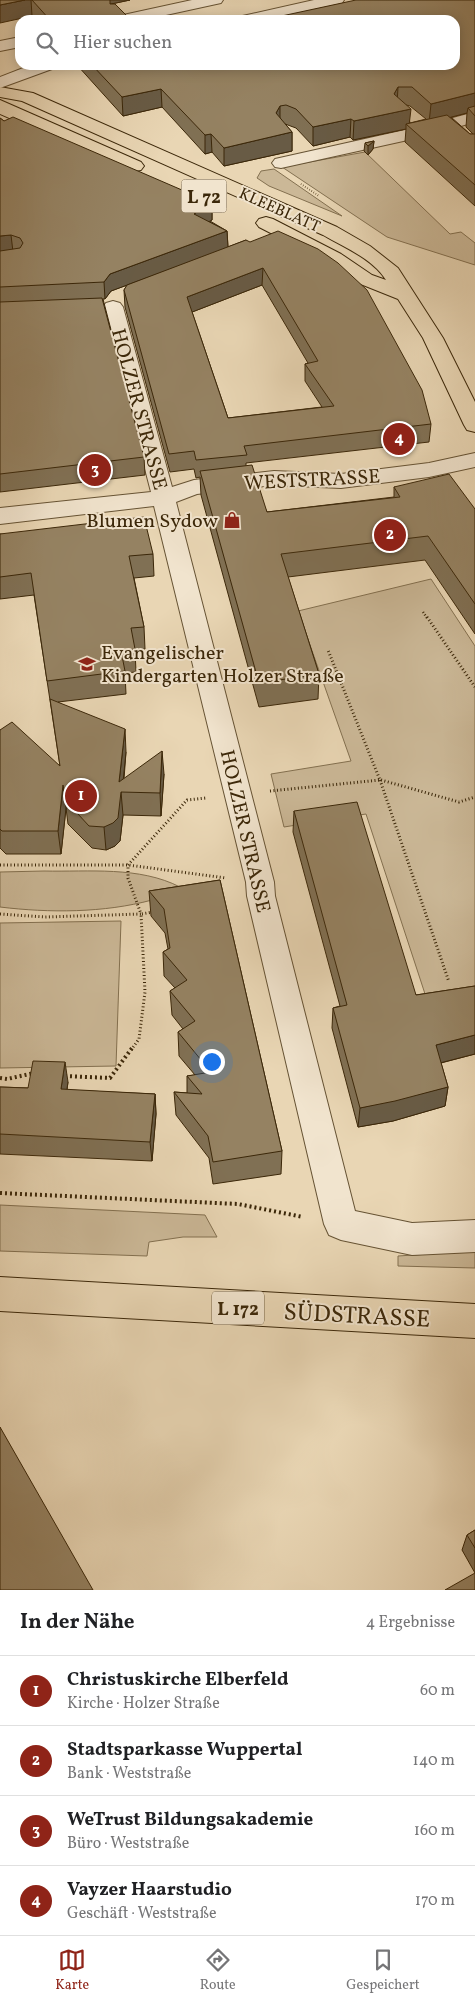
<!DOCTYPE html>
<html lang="de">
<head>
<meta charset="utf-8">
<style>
	body { margin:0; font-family:Vollkorn,serif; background:#f6f6f6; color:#202124 }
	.you { position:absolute; left:211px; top:1061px; width:18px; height:18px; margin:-12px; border:4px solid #fff; border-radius:50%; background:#1a73e8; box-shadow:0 0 0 8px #1a73e833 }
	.badge { display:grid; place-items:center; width:32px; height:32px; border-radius:50%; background:#8f2418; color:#fff; font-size:16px; font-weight:700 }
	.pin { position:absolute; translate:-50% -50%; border:2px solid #fff; box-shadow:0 1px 5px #0006 }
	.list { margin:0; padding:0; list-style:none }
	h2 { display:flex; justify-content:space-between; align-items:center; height:65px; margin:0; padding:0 20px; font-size:21px }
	h2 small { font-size:16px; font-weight:400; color:#757577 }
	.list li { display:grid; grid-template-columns:32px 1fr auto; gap:15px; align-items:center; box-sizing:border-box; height:70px; padding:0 20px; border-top:1px solid #e0e0e0 }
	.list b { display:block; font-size:19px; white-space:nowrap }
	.list p { margin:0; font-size:16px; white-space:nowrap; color:#757577 }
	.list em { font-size:16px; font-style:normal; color:#757577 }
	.icon { flex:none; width:28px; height:28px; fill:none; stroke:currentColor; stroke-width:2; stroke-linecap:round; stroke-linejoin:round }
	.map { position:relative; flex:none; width:475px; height:1590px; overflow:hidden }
	.search { position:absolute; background:#fff; box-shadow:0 2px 12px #0003; left:15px; right:15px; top:15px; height:55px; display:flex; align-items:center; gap:12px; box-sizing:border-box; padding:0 18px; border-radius:15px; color:#757577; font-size:19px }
	.sheet { height:345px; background:#fff }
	nav { display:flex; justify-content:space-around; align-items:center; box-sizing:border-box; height:70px; border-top:1px solid #e0e0e0; background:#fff; font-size:14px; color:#757577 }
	nav a { display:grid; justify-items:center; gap:2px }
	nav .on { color:#8f2418 }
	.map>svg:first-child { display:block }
	.green { fill:#cbb897; stroke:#837050 }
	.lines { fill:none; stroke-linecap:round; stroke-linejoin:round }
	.minor-casing { stroke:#665334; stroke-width:2 }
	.major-casing { stroke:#3b2709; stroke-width:2 }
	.path-far3 { stroke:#3b2709; stroke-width:2; stroke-dasharray:0.5 2; stroke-linecap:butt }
	.path-far2 { stroke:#3b2709; stroke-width:2.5; stroke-dasharray:1 2; stroke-linecap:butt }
	.path-far1 { stroke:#3b2709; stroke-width:3; stroke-dasharray:1 2.5; stroke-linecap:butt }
	.path { stroke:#3b2709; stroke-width:4; stroke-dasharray:2 3; stroke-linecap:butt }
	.minor { fill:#f1e4ce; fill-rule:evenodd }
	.major { fill:#e9d6b4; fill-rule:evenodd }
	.wall { fill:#807054; stroke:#3b2709; fill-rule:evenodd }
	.shaded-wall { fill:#685b45; stroke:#3b2709 }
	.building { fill:#958262; stroke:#3b2709; fill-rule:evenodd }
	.labels { text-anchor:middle; stroke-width:4; stroke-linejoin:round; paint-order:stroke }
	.far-street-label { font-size:16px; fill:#3b2709; stroke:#f1e4ce }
	.shield { fill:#f1e4ce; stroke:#726044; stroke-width:1 }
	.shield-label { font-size:19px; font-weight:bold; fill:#3b2709 }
	.street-label { font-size:20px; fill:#3b2709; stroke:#f1e4ce }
	.poi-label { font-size:20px; fill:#3b2709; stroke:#f1e4ce; text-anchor:end }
	.near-street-label { font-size:24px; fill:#3b2709; stroke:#f1e4ce }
</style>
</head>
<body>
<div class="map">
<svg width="475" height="1590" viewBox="0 0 475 1590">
	<rect width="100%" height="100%" fill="#e9d6b4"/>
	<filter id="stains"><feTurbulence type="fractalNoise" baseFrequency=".004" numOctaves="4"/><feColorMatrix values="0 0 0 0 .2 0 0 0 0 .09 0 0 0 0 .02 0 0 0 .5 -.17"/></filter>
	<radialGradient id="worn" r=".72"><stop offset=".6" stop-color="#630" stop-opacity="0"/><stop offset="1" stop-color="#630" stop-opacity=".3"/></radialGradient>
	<g class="green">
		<polygon points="365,152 450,234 461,232 475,243 475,265 387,237 282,167"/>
		<polygon points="274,169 342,216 269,186 257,178 261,171"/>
		<polygon points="431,579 475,646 475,996 428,1003 366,814 284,827 271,774 351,761 298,611"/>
		<path d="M44 871C89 872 139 866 180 887 171 892 162 897 152 900 104 913 49 913 0 907V872Z"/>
		<polygon points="121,921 116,1066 0,1068 0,923"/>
		<polygon points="0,1205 205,1215 217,1237 183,1237 149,1242 147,1256 0,1251"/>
		<polygon points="475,1251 475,1268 398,1266 398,1256"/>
	</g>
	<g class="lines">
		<g class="minor-casing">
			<g id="minor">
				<polygon points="192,0 223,0 221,3 143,20 112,20 114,17"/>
				<polygon points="314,0 344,0 342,3 266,20 236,20 238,17"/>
				<polygon points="20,37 20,47 0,51 0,41"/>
				<polygon points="31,65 54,65 52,69 0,88 0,77"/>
				<polygon points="475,112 475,122 426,136 281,168 275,167 272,163 275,159 423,126"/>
				<polygon points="113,301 120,303 123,307 172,487 194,480 274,471 341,474 429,463 475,453 475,467 429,477 341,488 274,485 197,494 176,502 274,882 275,896 355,1211 412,1223 475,1220 475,1252 412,1255 341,1240 329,1235 324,1224 247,896 246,882 154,506 0,524 0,508 151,492 103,307 106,303"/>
			</g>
		</g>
		<g class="major-casing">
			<g id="major">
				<path d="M0 87 33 93 337 227 370 246 398 268 443 338 475 402V432L467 430 464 425 423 338 398 299 358 283 327 262 259 227 256 223 259 219 266 217 273 219 341 254 372 275 386 280C373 259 344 247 323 235L22 101 0 97Z"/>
				<polygon points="0,100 141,162 144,166 141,170 135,171 129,170 0,114"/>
				<polygon points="0,1277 475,1304 475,1338 0,1311"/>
			</g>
		</g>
		<polyline class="path-far3" points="301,184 319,196"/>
		<polyline class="path-far2" points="423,612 427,618"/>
		<g class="path-far1">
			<polyline points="427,617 475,687"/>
			<polyline points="380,780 449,982"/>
			<polyline points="381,780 459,802 475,797"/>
			<polyline points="270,791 380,780 328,650"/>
			<polyline points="0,865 128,865 226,878"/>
			<polyline points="0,914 45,917 141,914 128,878 128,865 187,800 206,798"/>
			<polyline points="131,1050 139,1039 145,992 141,914 153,912"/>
		</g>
		<g class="path">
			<polyline points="65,1076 110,1078 132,1048"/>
			<polyline points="0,1078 7,1079 34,1073"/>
			<polyline points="0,1193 238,1204 303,1217"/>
		</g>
		<use href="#minor" class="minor"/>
		<use href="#major" class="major"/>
	</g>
	<g class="wall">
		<polygon points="0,0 130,0 111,4 131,20 35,20 32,16"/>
		<path d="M475 0V206L405 142 406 129 353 140 350 137 313 146 296 128 285 124 292 132V151L224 166 212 152 205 154 162 107 123 116 77 65H455ZM406 105 410 106 426 119 410 123ZM467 113 466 127 473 134H470L451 117Z"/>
		<path d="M0 118 4 121 212 203V220L210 221 227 231 228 247 246 240 431 424 429 442 246 463V466L267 512 394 497V487L475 509V634L425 560 288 577 319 674 318 699 259 707 201 495 200 477 196 478 194 469 170 472 125 307 124 290 127 285 111 291 105 299H103L144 457 145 475 0 492ZM262 285 308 363 305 364V381L322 407 228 418 192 312Z"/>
		<polygon points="374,141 373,149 368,155 364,151 365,143"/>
		<polygon points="0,534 153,554 154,576 134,578 144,627 145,649 135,650 136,672 125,673 126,694 58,702 126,752 124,779 164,774 161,816 123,815 120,841 115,846 106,850 92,848 68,824 66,808 61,854 6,854 0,848 0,730 60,766 34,595 0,599"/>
		<polygon points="294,811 416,995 475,986 475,1054 441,1063 448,1087 445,1106 393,1121 358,1127 332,1028 333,1008 340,1006 293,832"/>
		<polygon points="220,880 282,1151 281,1174 213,1184 209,1158 176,1115 174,1092 187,1093 187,1076 195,1075 179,1056 178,1032 183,1029 172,1015 170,991 175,988 164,976 163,952 168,949 165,933 151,916 149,891"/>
		<polygon points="68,1082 67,1090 155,1094 156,1114 152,1161 0,1154 0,1087 28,1088"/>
		<polygon points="475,1530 475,1573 462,1550 467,1535"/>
	</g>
	<g class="shaded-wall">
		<polygon points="25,0 31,0 32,16 0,23 0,5"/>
		<polygon points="100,0 130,0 111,4"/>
		<polygon points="398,87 397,105 394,94"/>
		<polygon points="161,89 162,107 123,116 122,97"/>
		<polygon points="475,93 475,111 468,108 467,113 429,123 431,104"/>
		<polygon points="280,106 280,124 276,113"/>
		<polygon points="411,109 409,126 406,124 406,129 353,140 354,121"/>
		<polygon points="351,119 350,137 313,146 313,127"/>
		<polygon points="292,132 292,151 224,166 224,148"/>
		<polygon points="211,134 212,152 205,154 205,135"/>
		<polygon points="374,141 373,149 368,155 368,146"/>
		<polygon points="212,203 212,220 194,230 194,214"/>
		<polygon points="227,231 228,248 111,291 105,299 104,282 110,274"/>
		<polygon points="11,235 13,252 0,254 0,236"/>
		<polygon points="263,268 262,285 187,314 187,297"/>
		<polygon points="125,729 126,752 122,792 121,792 123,815 120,841 115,846 106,850 104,827 119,782"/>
		<polygon points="162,751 164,774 161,816 160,793"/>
		<polygon points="63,785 66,808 61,854 58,831"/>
		<polygon points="475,1035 475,1054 432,1065 436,1045"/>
		<polygon points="65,1062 68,1082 64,1109 61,1089"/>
		<polygon points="448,1087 445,1106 393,1121 358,1127 360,1108"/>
		<polygon points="155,1094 156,1114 152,1161 150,1142"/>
	</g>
	<g class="building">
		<polygon points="0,0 25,0 0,5"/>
		<polygon points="32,0 110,0 110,4 115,4 131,20 50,20"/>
		<polygon points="356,0 475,0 475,93 431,104 412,87 398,87 394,94 411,109 354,121 351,119 313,127 296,109 286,105 280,106 276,113 292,132 224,148 211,134 205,135 161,89 122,97 92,65 455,65 455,20 263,20"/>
		<polygon points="475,106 475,116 468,108"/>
		<polygon points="447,115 470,134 475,134 475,185 406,124"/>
		<polygon points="13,117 212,203 194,214 227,231 110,274 104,282 0,287 0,251 20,248 23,243 20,238 11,235 0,236 0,118 4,121"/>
		<polygon points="374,141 368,146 365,143"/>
		<path d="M278 231 318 249 338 263 367 290 422 390 431 424 244 446 247 455 196 460 194 451 169 454 124 290 127 285 246 240 250 242ZM263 268 318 361 305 364 334 406 228 418 187 297Z"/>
		<polygon points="102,298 144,457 0,474 0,302"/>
		<polygon points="252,465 267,512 400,497 394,487 449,474 475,509 475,604 428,536 281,554 319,674 259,683 200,471"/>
		<polygon points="144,517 153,554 129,556 144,627 131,628 135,649 121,651 125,671 47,681 31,573 0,577 0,534"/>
		<polygon points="50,699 125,729 119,782 162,751 160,793 121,792 118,818 113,823 104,827 89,826 66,801 63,785 58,831 2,831 0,829 0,730 12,722 60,766"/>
		<polygon points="357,802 416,995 475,986 475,1035 436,1045 448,1087 395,1101 360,1108 333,1008 347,1005 294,811"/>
		<polygon points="220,880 282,1151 213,1162 208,1136 174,1092 202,1094 187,1076 211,1072 178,1032 195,1021 170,991 187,980 163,952 170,948 164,909 149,891"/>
		<polygon points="33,1061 65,1062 61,1089 155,1094 150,1142 0,1134 0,1087 28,1088"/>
		<polygon points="0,1427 93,1590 0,1590"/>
		<polygon points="475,1530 475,1548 467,1535"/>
		<polygon points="475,1573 475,1590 445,1590"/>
	</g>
	<defs>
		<g id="shop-bare" transform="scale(1.35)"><path d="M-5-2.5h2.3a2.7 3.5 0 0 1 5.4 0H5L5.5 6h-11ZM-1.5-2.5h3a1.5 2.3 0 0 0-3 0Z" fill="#8f2418" stroke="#f1e4ce" stroke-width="2.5" paint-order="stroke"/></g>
		<g id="school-bare" transform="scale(1.35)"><path d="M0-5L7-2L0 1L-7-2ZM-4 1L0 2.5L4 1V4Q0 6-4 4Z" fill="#8f2418" stroke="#f1e4ce" stroke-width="2.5" paint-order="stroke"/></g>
	</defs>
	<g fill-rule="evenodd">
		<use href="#shop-bare" x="232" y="520"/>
		<use href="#school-bare" x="87" y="664"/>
	</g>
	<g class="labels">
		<g class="far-street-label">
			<text transform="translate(280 209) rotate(24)" y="6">KLEEBLATT</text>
		</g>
		<g class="shield">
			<rect x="181.5" y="179.5" width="45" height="33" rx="4"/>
			<rect x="212" y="1291.5" width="52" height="33" rx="4"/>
		</g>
		<g class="shield-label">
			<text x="204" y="203">L 72</text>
			<text x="238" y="1315">L 172</text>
		</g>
		<g class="street-label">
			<text transform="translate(140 409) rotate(75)" y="7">HOLZER STRASSE</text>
			<text transform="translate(312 479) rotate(-3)" y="7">WESTSTRASSE</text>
			<text transform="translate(246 831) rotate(77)" y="7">HOLZER STRASSE</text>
		</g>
		<g class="poi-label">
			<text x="218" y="527">Blumen Sydow</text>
			<text x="101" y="659" text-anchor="start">Evangelischer<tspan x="101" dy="23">Kindergarten Holzer Straße</tspan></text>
		</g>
		<g class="near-street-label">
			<text transform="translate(357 1315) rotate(3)" y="8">SÜDSTRASSE</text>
		</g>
	</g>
	<rect width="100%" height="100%" filter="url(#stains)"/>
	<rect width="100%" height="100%" fill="url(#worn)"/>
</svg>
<div class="you"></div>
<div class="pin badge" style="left:81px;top:796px">1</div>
<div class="pin badge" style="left:390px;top:535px">2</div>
<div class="pin badge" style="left:95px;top:470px">3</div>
<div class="pin badge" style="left:399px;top:439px">4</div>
<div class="search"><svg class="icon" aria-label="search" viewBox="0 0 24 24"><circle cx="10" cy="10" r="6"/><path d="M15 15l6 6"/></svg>Hier suchen</div>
</div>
<section class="sheet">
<h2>In der Nähe<small>4 Ergebnisse</small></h2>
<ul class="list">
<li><span class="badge">1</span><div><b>Christuskirche Elberfeld</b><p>Kirche · Holzer Straße</p></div><em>60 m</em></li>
<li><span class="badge">2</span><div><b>Stadtsparkasse Wuppertal</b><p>Bank · Weststraße</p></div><em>140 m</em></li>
<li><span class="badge">3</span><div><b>WeTrust Bildungsakademie</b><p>Büro · Weststraße</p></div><em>160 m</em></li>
<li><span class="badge">4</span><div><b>Vayzer Haarstudio</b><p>Geschäft · Weststraße</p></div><em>170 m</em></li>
</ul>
</section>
<nav>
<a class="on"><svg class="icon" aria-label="map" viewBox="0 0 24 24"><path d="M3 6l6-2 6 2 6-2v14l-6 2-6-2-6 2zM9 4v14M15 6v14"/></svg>Karte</a>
<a><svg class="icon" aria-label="directions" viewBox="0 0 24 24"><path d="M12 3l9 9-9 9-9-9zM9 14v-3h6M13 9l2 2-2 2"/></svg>Route</a>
<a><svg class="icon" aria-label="saved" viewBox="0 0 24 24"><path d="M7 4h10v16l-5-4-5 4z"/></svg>Gespeichert</a>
</nav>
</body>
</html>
